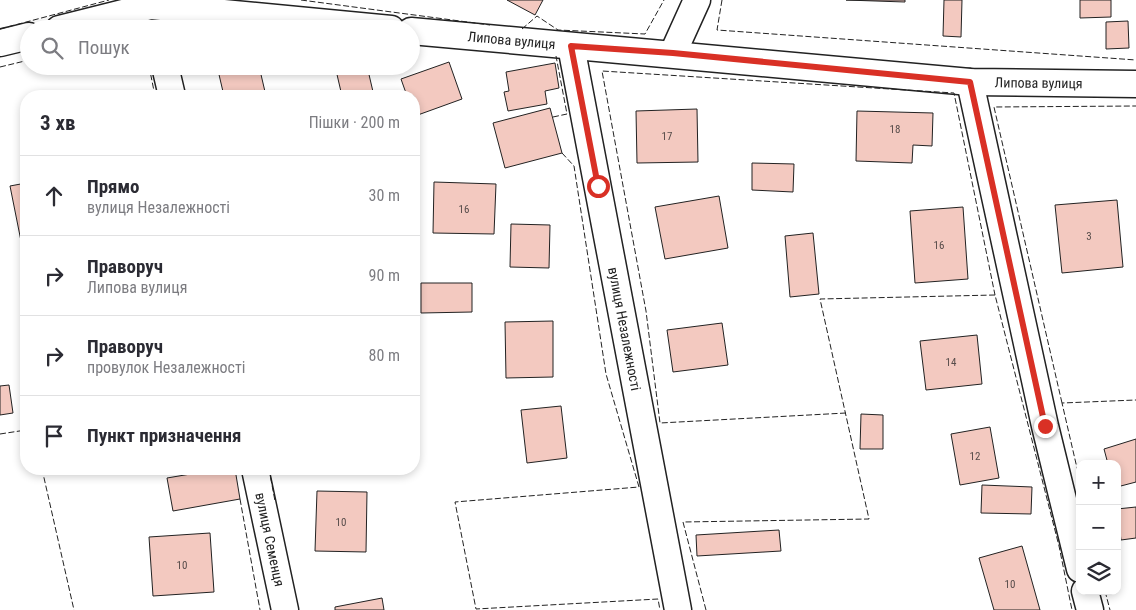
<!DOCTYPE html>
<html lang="uk">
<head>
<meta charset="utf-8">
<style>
	body { margin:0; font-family:"Roboto Condensed",sans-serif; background:#f7f7f7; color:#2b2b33 }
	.controls { position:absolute; right:15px; bottom:15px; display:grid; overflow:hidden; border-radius:10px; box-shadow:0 2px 8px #0003 }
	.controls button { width:45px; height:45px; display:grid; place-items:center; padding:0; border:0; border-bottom:1px solid #e1e1e2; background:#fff; color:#2b2b33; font:25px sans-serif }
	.stop { position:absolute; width:15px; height:15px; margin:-11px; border:4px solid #d93025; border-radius:50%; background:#fff }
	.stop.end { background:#d93025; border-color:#fff; box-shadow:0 1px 5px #0008 }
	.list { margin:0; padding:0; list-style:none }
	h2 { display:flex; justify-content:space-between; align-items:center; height:65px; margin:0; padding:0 20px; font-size:21px }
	h2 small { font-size:16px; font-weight:400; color:#7c7c81 }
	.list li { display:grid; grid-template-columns:32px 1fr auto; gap:15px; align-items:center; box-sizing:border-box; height:80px; padding:0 20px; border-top:1px solid #e1e1e2 }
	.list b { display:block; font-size:19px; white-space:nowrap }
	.list p { margin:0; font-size:16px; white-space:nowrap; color:#7c7c81 }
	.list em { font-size:16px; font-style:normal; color:#7c7c81 }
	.icon { flex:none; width:28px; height:28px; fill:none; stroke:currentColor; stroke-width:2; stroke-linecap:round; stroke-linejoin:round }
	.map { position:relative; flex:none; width:1136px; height:610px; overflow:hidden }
	.search { position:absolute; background:#fff; box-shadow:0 2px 8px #0003; left:20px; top:20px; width:400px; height:55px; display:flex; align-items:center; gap:12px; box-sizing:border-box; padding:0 18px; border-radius:28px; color:#7c7c81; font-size:19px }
	.panel { position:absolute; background:#fff; box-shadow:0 2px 8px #0003; left:20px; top:90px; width:400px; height:385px; border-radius:20px }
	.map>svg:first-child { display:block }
	.building { fill:#f3c9c0; stroke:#222 }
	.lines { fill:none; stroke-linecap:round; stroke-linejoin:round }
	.minor-casing { stroke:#222; stroke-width:29 }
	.minor { stroke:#fff; stroke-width:26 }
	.fence { stroke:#222; stroke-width:1; stroke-dasharray:6 2.5; stroke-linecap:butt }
	.route { stroke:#d93025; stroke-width:6 }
	.labels { text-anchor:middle; stroke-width:4; stroke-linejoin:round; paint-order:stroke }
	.number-label { font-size:11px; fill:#564c4a }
	.street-label { font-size:14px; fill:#222; stroke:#fff }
</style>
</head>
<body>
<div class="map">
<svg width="1136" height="610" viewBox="0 0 1136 610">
	<rect width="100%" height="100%" fill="#fff"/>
	<g class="building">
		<polygon points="507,0 543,0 535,15"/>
		<polygon points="846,0 905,0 905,2"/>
		<polygon points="944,0 962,0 961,37 943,36"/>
		<polygon points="1080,0 1111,0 1111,17 1080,18"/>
		<polygon points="1128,21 1129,48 1106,49 1106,22"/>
		<polygon points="449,62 462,99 415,116 414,96 407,96 401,79"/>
		<polygon points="555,63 559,88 545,91 547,104 508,111 504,92 509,91 506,72"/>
		<polygon points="217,66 259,66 266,96 224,96"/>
		<polygon points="335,66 367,66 374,96 342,96"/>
		<polygon points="550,108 562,153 505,168 493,123"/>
		<polygon points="697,109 698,162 637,163 636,111"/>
		<polygon points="857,111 933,113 932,146 913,145 912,163 856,161"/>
		<polygon points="752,163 794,164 793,192 752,190"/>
		<polygon points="434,182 496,184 494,234 433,233"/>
		<polygon points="26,183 26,260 25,261 10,186"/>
		<polygon points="719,196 728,248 665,259 655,207"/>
		<polygon points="1117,200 1123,267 1062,273 1055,205"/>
		<polygon points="963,207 968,279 915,283 910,211"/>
		<polygon points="511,224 550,225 549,268 510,267"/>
		<polygon points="813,233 819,294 790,297 785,236"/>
		<polygon points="421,283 472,283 472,312 421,313"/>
		<polygon points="553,321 553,377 506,378 505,322"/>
		<polygon points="722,323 728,365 673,372 667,330"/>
		<polygon points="977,335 982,384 926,390 920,341"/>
		<polygon points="9,385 13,413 0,415 0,386"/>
		<polygon points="561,406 567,458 527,463 521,410"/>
		<polygon points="861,414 883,415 883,449 860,449"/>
		<polygon points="990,427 999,478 960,485 951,434"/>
		<polygon points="1136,439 1136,482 1117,487 1117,464 1108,464 1104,449"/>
		<polygon points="220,469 235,469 240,499 173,511 167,478"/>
		<polygon points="982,485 1032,487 1031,514 981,513"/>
		<polygon points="317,491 367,492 366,552 315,551"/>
		<polygon points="1136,507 1136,538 1121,540 1117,509"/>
		<polygon points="779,530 781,551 697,556 696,535"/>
		<polygon points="210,533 214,592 153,596 149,537"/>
		<polygon points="1022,546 1040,610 994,610 979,558"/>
		<polygon points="382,598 384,610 335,610 335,607"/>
	</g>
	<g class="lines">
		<g class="minor-casing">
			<g id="minor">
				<polyline points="59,29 151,6 391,29"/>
				<path id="s1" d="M411 31 970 82 1136 84"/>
				<polyline points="0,43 29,36"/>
				<path id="s2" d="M571 46 678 610"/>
				<polyline points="673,53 697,0"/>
				<polyline points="165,66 172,96"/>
				<polyline points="970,82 1045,426 1080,569"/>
				<path id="s3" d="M255 469 285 610"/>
				<polyline points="1085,591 1090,610"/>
			</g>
		</g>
		<use href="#minor" class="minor"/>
		<g class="fence">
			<polyline points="301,0 490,25"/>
			<polyline points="722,0 717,30 1136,60"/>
			<polyline points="0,29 109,0"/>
			<polyline points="522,29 537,16 558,30 645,34 664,0"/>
			<polyline points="149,66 155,96"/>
			<polyline points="0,67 29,60"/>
			<polyline points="553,117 567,114 556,56"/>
			<polyline points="562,153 574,166 606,374 639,487 455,502 476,609 658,599 660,610"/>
			<polyline points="1062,403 994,107 1136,106"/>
			<polyline points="846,413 660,423 646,311 602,71 954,93 995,295"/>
			<polyline points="0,434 26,430"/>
			<polyline points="42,469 74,610"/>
			<polyline points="269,469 275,501"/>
			<polyline points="1080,481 1062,403 1136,400"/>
			<polyline points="240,499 260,610"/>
			<polyline points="1105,591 1110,610"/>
			<polyline points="706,610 683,522 869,519 820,299 995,295 1059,546 1072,610"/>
		</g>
	</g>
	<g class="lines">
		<polyline class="route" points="598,186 571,46 673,53 970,82 1045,426"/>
	</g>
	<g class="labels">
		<g class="number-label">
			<text x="895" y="133">18</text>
			<text x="667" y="140">17</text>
			<text x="464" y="213">16</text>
			<text x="1089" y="240">3</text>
			<text x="939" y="249">16</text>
			<text x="951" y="366">14</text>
			<text x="975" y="460">12</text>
			<text x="341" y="526">10</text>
			<text x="182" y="569">10</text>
			<text x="1010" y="588">10</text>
		</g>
		<g class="street-label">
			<text dy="5" stroke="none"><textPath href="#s1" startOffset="101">Липова вулиця</textPath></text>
			<text dy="5" stroke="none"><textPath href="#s1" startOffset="630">Липова вулиця</textPath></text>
			<text dy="5" stroke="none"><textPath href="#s2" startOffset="288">вулиця Незалежності</textPath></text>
			<text dy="5" stroke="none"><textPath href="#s3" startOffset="72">вулиця Семенця</textPath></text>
		</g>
	</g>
</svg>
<div class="controls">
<button>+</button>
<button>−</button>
<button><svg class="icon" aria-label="layers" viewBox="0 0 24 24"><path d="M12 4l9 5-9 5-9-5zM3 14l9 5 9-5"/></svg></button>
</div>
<div class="stop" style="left:598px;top:186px"></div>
<div class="stop end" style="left:1045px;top:426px"></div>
<div class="search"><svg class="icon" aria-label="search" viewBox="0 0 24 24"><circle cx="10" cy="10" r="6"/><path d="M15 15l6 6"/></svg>Пошук</div>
<section class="panel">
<h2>3 хв<small>Пішки · 200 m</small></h2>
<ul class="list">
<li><svg class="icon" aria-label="ahead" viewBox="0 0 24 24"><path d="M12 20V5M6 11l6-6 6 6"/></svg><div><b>Прямо</b><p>вулиця Незалежності</p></div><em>30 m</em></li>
<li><svg class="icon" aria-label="right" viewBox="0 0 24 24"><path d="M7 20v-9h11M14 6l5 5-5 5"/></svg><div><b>Праворуч</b><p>Липова вулиця</p></div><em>90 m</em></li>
<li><svg class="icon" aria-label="right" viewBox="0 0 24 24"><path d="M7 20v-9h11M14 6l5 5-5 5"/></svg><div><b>Праворуч</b><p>провулок Незалежності</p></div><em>80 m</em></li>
<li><svg class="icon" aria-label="arrive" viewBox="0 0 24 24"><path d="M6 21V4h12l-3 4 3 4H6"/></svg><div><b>Пункт призначення</b></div></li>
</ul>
</section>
</div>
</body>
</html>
